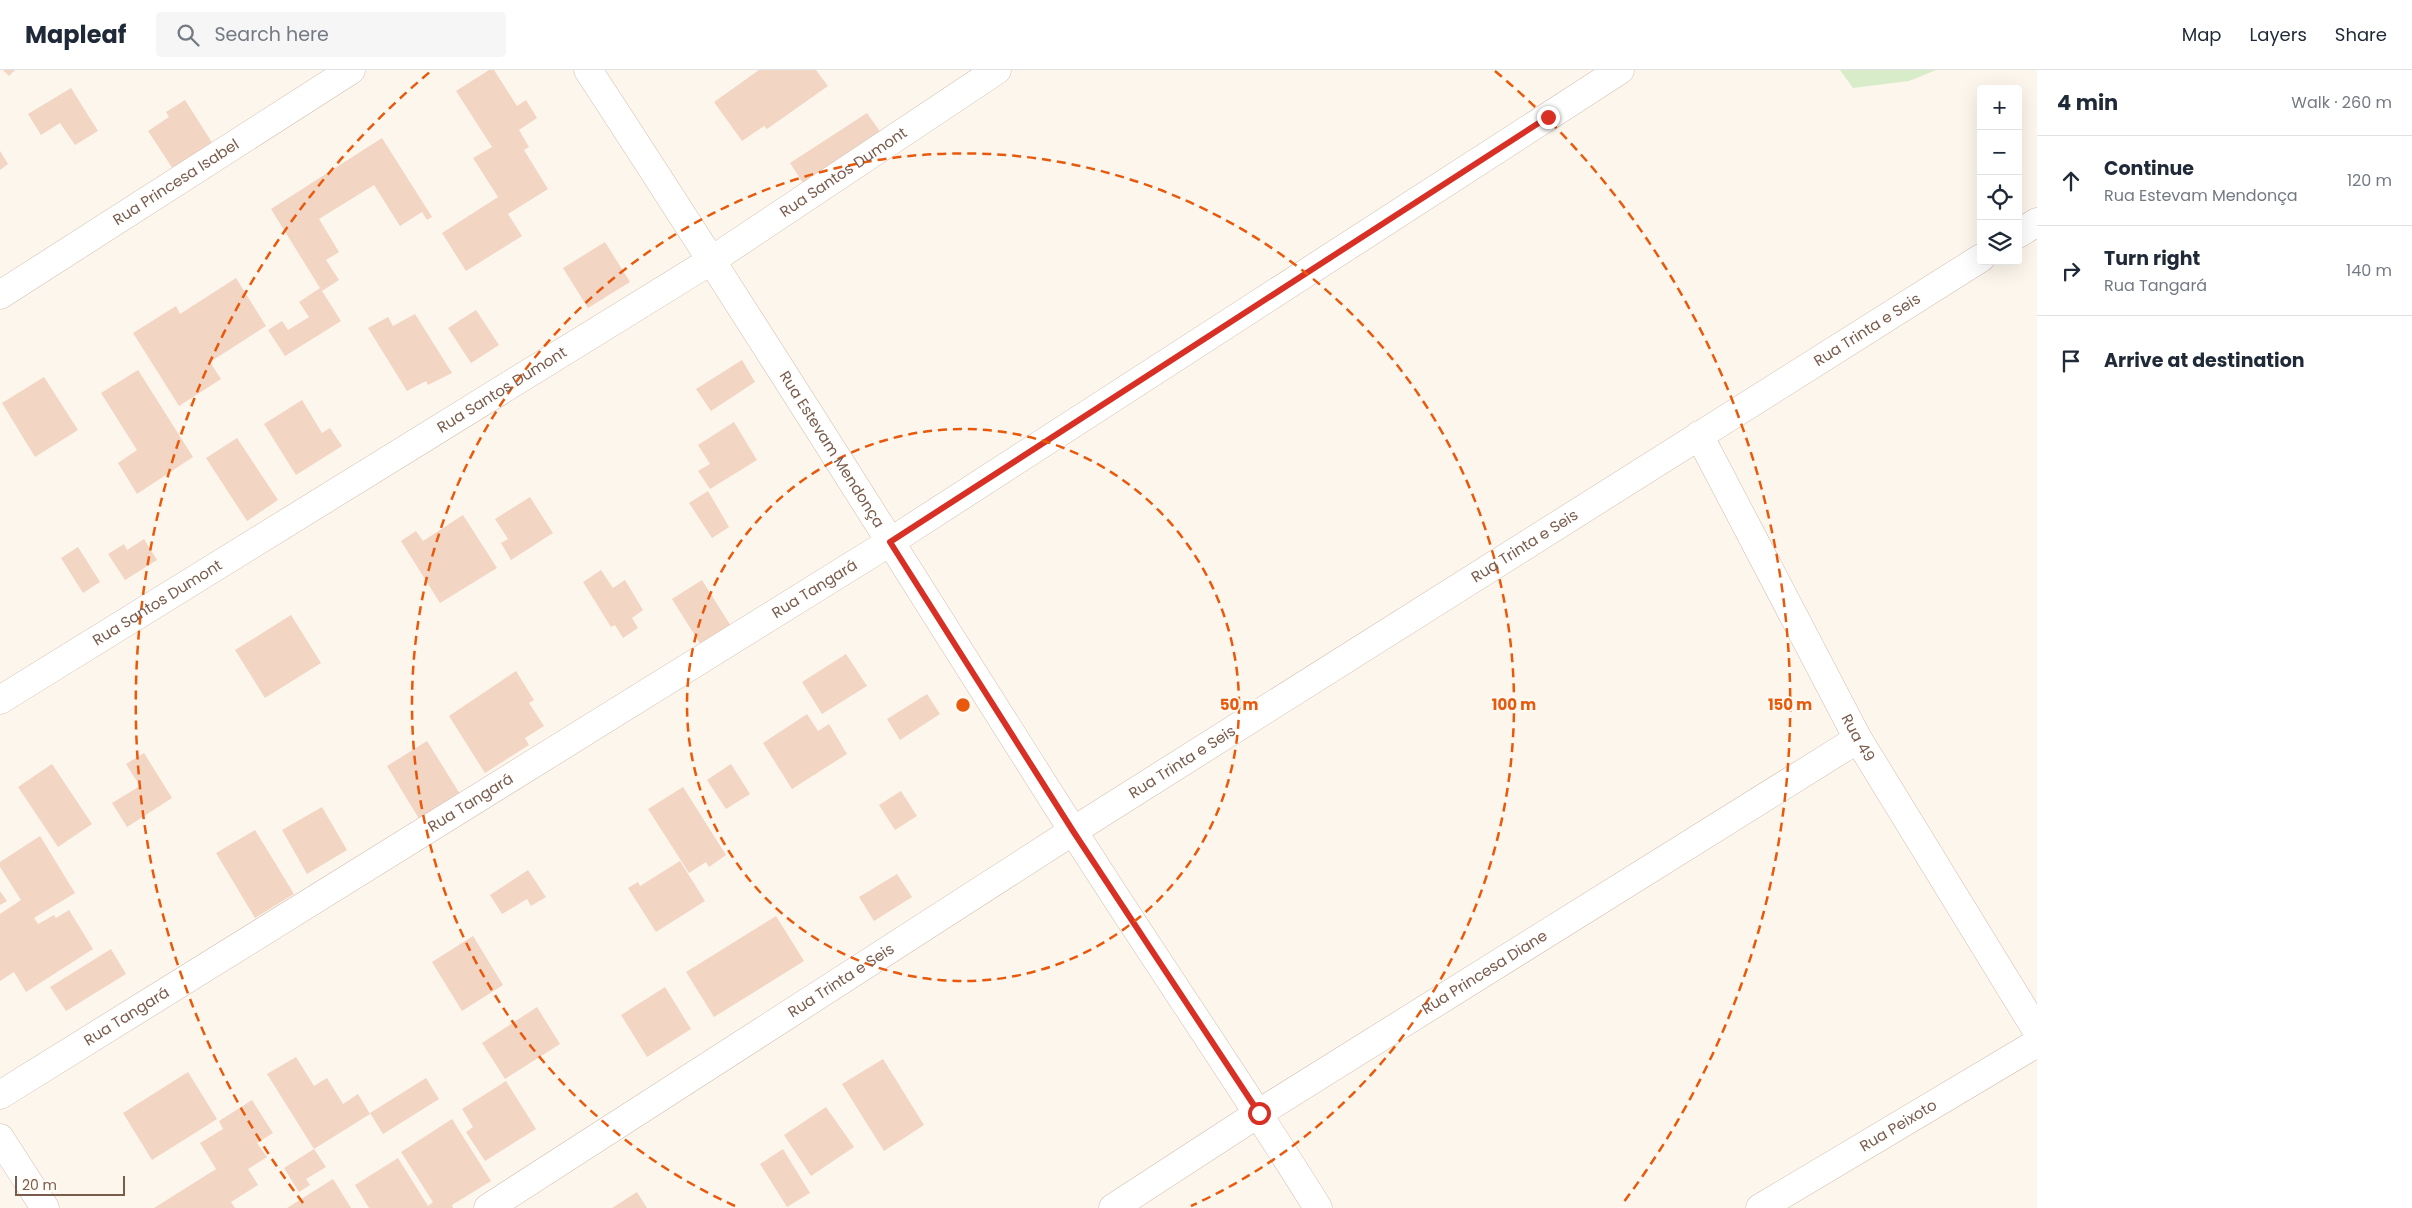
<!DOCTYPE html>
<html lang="en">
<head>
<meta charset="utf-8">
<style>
	body { margin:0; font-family:Poppins,sans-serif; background:#f6f6f7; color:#1f2937 }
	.controls { position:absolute; right:15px; top:15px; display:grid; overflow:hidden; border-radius:5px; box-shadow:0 5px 20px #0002 }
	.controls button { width:45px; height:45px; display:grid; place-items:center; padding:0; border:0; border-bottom:1px solid #e0e1e3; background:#fff; color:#1f2937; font:25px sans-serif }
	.scale { position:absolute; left:15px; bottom:12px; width:110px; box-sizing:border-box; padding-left:5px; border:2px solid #7a5c4d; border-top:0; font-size:14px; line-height:18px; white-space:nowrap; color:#7a5c4d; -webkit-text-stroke:4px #fffaf3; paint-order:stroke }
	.stop { position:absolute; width:15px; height:15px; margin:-11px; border:4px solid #d93025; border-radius:50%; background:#fff }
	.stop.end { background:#d93025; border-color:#fff; box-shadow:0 1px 5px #0008 }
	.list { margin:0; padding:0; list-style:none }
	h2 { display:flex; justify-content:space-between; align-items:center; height:65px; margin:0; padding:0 20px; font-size:21px }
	h2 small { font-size:16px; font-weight:400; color:#747a83 }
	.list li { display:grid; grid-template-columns:32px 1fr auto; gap:15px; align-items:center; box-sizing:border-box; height:90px; padding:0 20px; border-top:1px solid #e0e1e3 }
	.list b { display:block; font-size:19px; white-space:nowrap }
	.list p { margin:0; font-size:16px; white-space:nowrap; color:#747a83 }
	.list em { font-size:16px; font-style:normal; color:#747a83 }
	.icon { flex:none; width:28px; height:28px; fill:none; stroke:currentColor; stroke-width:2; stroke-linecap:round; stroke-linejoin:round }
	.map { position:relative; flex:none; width:2037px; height:1138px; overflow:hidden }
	header { display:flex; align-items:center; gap:30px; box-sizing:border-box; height:70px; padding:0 25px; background:#fff; border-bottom:1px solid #e0e1e3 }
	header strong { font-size:24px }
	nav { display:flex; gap:28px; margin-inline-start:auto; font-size:18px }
	.search { width:350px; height:45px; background:#f6f6f7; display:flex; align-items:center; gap:12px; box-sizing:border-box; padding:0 18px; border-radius:5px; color:#747a83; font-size:19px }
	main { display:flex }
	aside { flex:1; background:#fff }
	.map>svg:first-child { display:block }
	.green { fill:#d8ecc9 }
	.building { fill:#f3d5c3 }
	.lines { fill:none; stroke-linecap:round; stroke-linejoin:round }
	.minor-casing { stroke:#d1beb0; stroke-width:29 }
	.minor { stroke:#fff; stroke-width:28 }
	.route { stroke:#d93025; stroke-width:6 }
	.ring { fill:none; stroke:#e8590c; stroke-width:2.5; stroke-dasharray:9 6 }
	.labels { text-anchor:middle; stroke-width:4; stroke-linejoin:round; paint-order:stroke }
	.street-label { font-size:15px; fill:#7a5c4d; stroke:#fffaf3 }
	.centre { fill:#e8590c; stroke:#fffaf3; stroke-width:2.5 }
	.ring-label { font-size:15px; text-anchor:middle; font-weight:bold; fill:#e8590c; stroke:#fffaf3; stroke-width:4; stroke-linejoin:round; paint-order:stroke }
</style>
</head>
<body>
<header>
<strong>Mapleaf</strong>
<div class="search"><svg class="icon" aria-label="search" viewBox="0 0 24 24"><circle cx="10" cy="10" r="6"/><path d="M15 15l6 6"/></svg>Search here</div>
<nav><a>Map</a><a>Layers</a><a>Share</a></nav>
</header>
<main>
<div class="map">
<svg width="2037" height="1138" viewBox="0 0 2037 1138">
	<rect width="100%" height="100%" fill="#fdf6ec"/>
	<polygon class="green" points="1840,0 1936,0 1909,11 1853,18"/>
	<g class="building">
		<polygon points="3,0 15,0 9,6"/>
		<polygon points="489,0 494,0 517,36 526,30 537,48 519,60 529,77 524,80 548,119 508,144 522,166 466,201 442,163 498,127 473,88 492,77 456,21"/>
		<polygon points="759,0 816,0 828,16 767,59 764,56 742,71 714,32"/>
		<polygon points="71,18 98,61 75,75 60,53 41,65 28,44"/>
		<polygon points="185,30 213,74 173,99 148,61 169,47 166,42"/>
		<polygon points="867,43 881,63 803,113 790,93"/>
		<polygon points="382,68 432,147 427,150 422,142 400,156 374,115 319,149 339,182 326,190 339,210 322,221 341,251 285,286 268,260 282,251 288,260 309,247 299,232 320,218 271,139"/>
		<polygon points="0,81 8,94 0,100"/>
		<polygon points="605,172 630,212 588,238 563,198"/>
		<polygon points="236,208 266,256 210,292 221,309 179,336 133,263 176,236 180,244"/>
		<polygon points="476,240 499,275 471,293 448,258"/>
		<polygon points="415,244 452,303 428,315 426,311 407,321 368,258 388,247 393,256"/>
		<polygon points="742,290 755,312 711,341 696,319"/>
		<polygon points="138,300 193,387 137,424 118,393 137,380 101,323"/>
		<polygon points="44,307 78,360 35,387 2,333"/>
		<polygon points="302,330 322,363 330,358 342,376 296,405 264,354"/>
		<polygon points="734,352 757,390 710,419 698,401 710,394 698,375"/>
		<polygon points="237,368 278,430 247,451 206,388"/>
		<polygon points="708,421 729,457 712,468 689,433"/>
		<polygon points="530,427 553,463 511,490 501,473 508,469 495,449"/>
		<polygon points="463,445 497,498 440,533 401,471 416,461 423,471"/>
		<polygon points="144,469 157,490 125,510 108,484 124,474 127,480"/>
		<polygon points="78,477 100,512 83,523 61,488"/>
		<polygon points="601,500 613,518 625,510 643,540 632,548 638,558 623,568 615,555 611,557 583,512"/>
		<polygon points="702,510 734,561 704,580 672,529"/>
		<polygon points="291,545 321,593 265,628 235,580"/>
		<polygon points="846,584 867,616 822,644 802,612"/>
		<polygon points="516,601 534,630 529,633 544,656 525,668 529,675 485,703 449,646"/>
		<polygon points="927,624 940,644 900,670 887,649"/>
		<polygon points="807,644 818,661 829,654 847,684 792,719 763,673"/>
		<polygon points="427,671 465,732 424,757 387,696"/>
		<polygon points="144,683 172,728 127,757 112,733 140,716 126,694"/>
		<polygon points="52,694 92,754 58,777 18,717"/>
		<polygon points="731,694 750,724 726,739 707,710"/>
		<polygon points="683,717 726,785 709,797 706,792 689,803 648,739"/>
		<polygon points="901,721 917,746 895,760 879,735"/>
		<polygon points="322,737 347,780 307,804 282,760"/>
		<polygon points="255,760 294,824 255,848 216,783"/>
		<polygon points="40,766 75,823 34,848 38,854 54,845 56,848 69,840 93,879 26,922 14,902 0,911 0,844 21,830 0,797 0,792"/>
		<polygon points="680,791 705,831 656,862 628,818 638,812 640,816"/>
		<polygon points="528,800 546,827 531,836 527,829 502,844 490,825"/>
		<polygon points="897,804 912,827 874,851 859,827"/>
		<polygon points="0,821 7,831 0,835"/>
		<polygon points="776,846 804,891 714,947 686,902"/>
		<polygon points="473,866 503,915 462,941 432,892"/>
		<polygon points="111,879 126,904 66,941 50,917"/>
		<polygon points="665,917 691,959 647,987 621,945"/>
		<polygon points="537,937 560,974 505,1009 482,973"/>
		<polygon points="296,987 314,1016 327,1008 343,1034 358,1024 370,1044 314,1079 267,1004"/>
		<polygon points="883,989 924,1055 884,1081 842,1014"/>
		<polygon points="188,1002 217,1049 152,1090 123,1043"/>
		<polygon points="426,1008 439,1029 383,1064 370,1043"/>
		<polygon points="506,1011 536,1059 485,1091 466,1062 473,1057 462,1039"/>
		<polygon points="252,1030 273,1063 257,1073 267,1087 248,1099 258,1115 231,1132 235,1138 154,1138 216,1099 200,1073 223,1059 219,1051"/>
		<polygon points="826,1037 854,1077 811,1106 784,1065"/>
		<polygon points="452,1049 491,1111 452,1135 453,1138 369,1138 355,1115 398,1088 428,1136 433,1132 401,1082"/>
		<polygon points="314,1079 326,1097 306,1109 310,1115 299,1122 284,1098"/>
		<polygon points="783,1079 810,1123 787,1137 760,1094"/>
		<polygon points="333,1109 351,1138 287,1138"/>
		<polygon points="637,1122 647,1138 612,1138"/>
	</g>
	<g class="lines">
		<g class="minor-casing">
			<g id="minor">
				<path id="s1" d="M588 0C752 250 910 504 1070 756 1151 884 1238 1009 1318 1138"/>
				<polyline points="2018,164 2037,152"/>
				<path id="s2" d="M0 225 351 0"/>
				<path id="s3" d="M1699 365 1858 669 2037 961"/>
				<path id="s4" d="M0 630 712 190 997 0"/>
				<path id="s5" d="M0 1025 890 472 1620 0"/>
				<polyline points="0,1068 45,1138"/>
				<path id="s6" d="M488 1138 1073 761 1981 188"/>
				<path id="s7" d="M1113 1138 1259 1043 1858 669"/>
				<path id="s8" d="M1760 1138 2037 973"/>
			</g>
		</g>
		<use href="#minor" class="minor"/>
	</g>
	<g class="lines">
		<polyline class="route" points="1259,1043 1073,761 890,472 1548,47"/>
	</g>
	<g class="ring">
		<circle cx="963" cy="635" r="276"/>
		<path d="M735 1136A551 551 0 1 1 1191 1136"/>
		<path d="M303 1133A827 827 0 0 1 431 1M1495 1A827 827 0 0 1 1623 1133"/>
	</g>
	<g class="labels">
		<g class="street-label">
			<text dy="5" stroke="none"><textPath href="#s4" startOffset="995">Rua Santos Dumont</textPath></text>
			<text dy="5" stroke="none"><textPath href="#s2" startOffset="209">Rua Princesa Isabel</textPath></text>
			<text dy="5" stroke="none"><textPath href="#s6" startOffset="1635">Rua Trinta e Seis</textPath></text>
			<text dy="5" stroke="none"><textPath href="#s4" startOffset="590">Rua Santos Dumont</textPath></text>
			<text dy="5" stroke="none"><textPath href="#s1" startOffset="451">Rua Estevam Mendonça</textPath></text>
			<text dy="5" stroke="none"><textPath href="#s6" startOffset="1230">Rua Trinta e Seis</textPath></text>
			<text dy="5" stroke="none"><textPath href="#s5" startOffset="959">Rua Tangará</textPath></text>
			<text dy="5" stroke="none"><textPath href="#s4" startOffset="185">Rua Santos Dumont</textPath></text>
			<text dy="5" stroke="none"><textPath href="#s3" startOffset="342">Rua 49</textPath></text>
			<text dy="5" stroke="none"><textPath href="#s6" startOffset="825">Rua Trinta e Seis</textPath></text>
			<text dy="5" stroke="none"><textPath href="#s5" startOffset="554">Rua Tangará</textPath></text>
			<text dy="5" stroke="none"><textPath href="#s7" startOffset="440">Rua Princesa Diane</textPath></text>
			<text dy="5" stroke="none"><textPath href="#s6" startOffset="420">Rua Trinta e Seis</textPath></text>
			<text dy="5" stroke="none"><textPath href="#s5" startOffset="149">Rua Tangará</textPath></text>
			<text dy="5" stroke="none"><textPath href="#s8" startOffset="161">Rua Peixoto</textPath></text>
		</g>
	</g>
	<circle cx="963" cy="635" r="8" class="centre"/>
	<g class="ring-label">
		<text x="1239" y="640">50 m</text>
		<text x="1514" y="640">100 m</text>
		<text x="1790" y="640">150 m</text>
	</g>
</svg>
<div class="controls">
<button>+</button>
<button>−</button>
<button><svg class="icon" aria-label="locate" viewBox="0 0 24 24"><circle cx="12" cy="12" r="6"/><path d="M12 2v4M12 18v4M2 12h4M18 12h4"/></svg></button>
<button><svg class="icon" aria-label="layers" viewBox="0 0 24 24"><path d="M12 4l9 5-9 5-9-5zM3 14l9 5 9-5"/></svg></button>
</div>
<div class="scale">20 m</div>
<div class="stop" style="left:1259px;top:1043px"></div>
<div class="stop end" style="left:1548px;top:47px"></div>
</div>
<aside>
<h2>4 min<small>Walk · 260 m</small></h2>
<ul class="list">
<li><svg class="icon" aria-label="ahead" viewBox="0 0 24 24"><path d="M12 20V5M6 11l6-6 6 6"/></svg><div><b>Continue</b><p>Rua Estevam Mendonça</p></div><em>120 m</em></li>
<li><svg class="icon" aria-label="right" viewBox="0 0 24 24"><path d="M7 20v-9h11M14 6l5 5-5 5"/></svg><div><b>Turn right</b><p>Rua Tangará</p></div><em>140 m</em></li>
<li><svg class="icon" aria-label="arrive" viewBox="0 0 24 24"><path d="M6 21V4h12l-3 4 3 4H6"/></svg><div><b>Arrive at destination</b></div></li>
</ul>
</aside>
</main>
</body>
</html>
